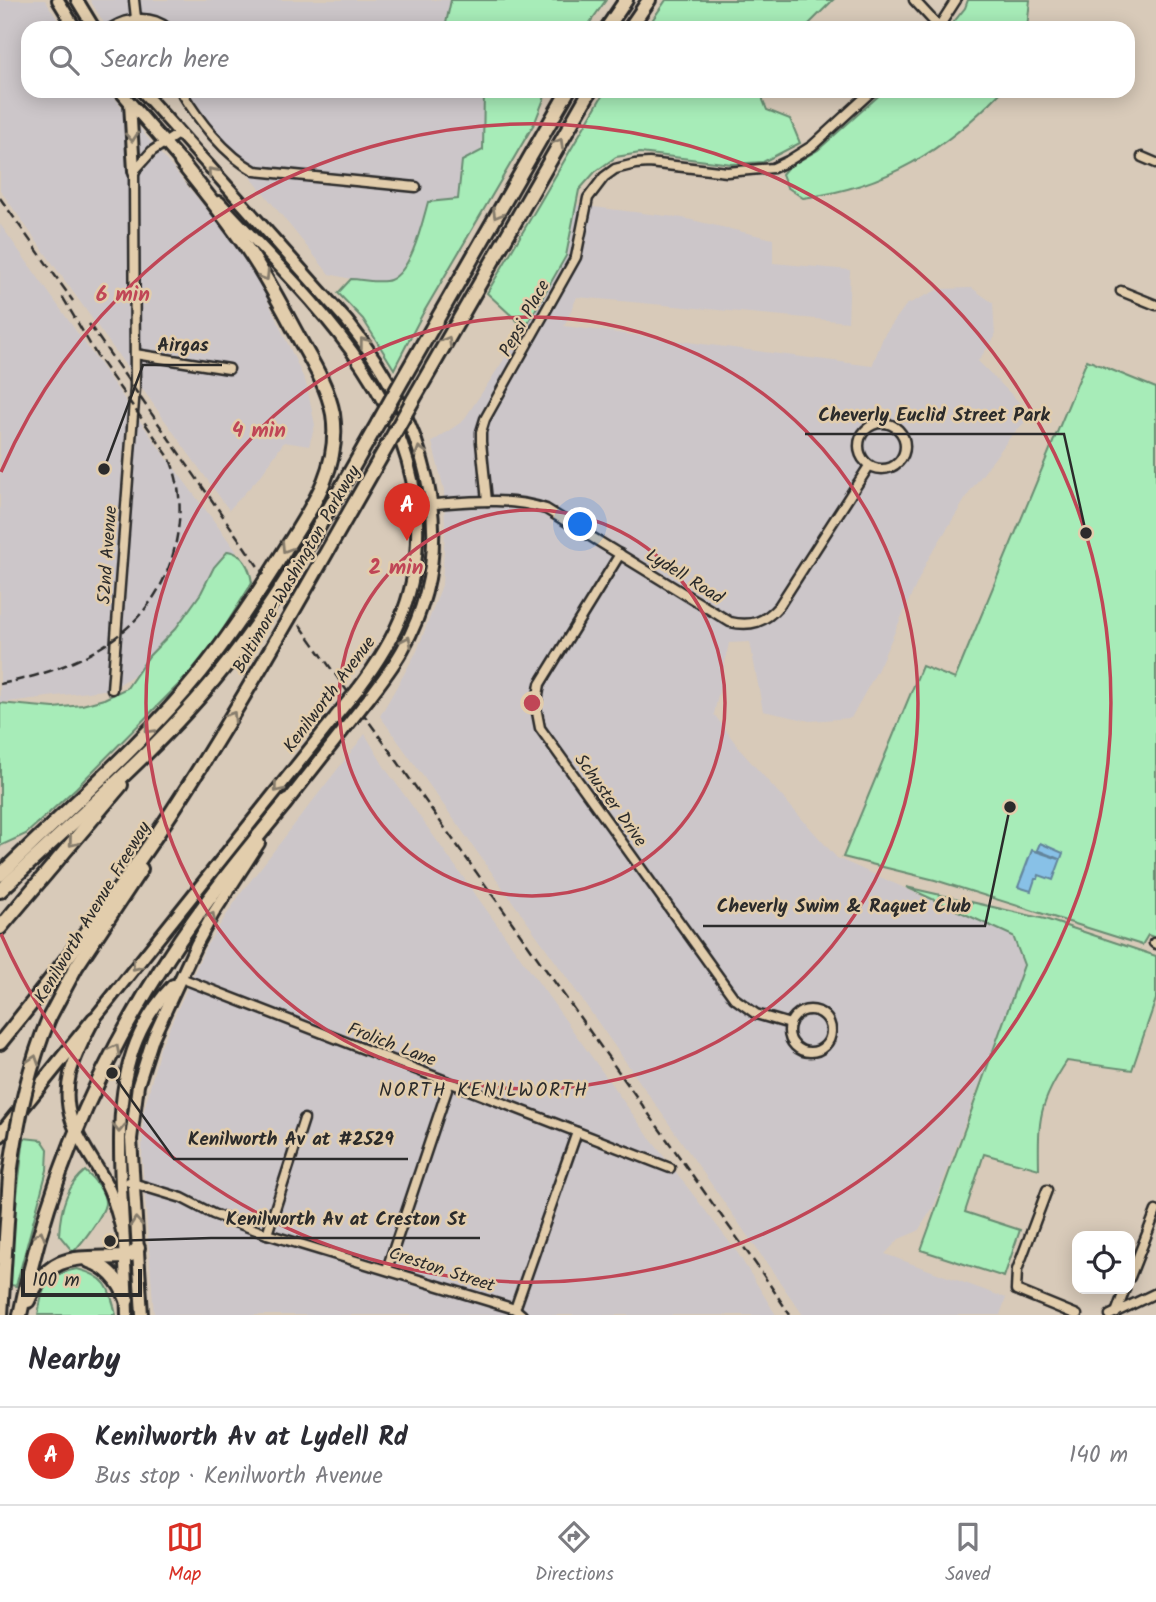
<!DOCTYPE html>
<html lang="en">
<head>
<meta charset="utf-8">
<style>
	body { margin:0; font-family:Kalam,sans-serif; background:#f2f2f3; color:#2b2b33 }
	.controls { position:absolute; right:21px; bottom:21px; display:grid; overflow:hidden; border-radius:14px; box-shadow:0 4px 18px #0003 }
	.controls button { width:63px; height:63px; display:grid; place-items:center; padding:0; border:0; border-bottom:2px solid #e1e1e2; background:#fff; color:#2b2b33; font:35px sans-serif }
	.scale { position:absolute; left:21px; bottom:18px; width:121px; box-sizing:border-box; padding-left:7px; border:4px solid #2b2b2b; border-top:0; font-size:19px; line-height:24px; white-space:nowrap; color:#2b2b2b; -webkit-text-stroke:5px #e2cdac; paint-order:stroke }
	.you { position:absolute; left:581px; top:525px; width:24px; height:24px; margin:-18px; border:5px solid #fff; border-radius:50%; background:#1a73e8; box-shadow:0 0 0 10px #1a73e833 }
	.badge { display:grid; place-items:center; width:46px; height:46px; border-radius:50%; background:#d93025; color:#fff; font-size:23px; font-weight:700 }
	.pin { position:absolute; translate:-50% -58px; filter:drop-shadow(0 2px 4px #0008) }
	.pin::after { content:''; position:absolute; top:37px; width:24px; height:21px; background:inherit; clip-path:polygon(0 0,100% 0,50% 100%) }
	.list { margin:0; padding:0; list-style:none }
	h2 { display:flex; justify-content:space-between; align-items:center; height:91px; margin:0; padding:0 28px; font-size:30px }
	h2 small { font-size:23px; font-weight:400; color:#7c7c81 }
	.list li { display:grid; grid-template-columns:46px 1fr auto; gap:21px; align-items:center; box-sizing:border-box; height:98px; padding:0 28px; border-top:2px solid #e1e1e2 }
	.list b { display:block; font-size:26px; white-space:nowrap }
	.list p { margin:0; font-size:23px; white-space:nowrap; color:#7c7c81 }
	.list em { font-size:23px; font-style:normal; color:#7c7c81 }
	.icon { flex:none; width:38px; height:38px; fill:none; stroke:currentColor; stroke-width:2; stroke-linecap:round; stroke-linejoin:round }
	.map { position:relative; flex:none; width:1156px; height:1315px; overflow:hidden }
	.search { position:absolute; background:#fff; box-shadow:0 4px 18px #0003; left:21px; right:21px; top:21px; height:77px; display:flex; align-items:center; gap:18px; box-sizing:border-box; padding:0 24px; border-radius:21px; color:#7c7c81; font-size:26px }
	.sheet { height:189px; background:#fff }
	nav { display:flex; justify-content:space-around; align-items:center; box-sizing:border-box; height:98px; border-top:2px solid #e1e1e2; background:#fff; font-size:19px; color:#7c7c81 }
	nav a { display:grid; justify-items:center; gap:4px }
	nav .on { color:#d93025 }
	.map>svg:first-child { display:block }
	.built { fill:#ccc6c9 }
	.green { fill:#a7ecb8; stroke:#698c72; stroke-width:2 }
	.water { fill:#88c1e7; stroke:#63859c; stroke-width:2 }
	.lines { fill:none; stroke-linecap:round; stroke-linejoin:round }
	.minor-casing { stroke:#2b2b2b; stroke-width:13 }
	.major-casing { stroke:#2b2b2b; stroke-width:16 }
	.highway-casing { stroke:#2b2b2b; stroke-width:18 }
	.minor { stroke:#e2cdac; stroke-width:8 }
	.major { stroke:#e2cdac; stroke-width:10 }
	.highway { stroke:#e2cdac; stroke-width:12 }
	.rail { stroke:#2b2b2b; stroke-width:2.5; stroke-dasharray:10 5; stroke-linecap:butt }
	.major-bridge-casing { stroke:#2b2b2b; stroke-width:16; stroke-linecap:butt }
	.highway-bridge-casing { stroke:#2b2b2b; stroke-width:18; stroke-linecap:butt }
	.major-bridge { stroke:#e2cdac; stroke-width:10 }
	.highway-bridge { stroke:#e2cdac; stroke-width:12 }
	.oneway { stroke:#867c6c }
	.ring { fill:none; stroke:#c04656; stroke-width:3.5 }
	.labels { text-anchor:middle; stroke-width:5; stroke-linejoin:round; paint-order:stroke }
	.street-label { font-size:18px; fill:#2b2b2b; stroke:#e2cdac }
	.neighbourhood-label { font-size:19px; letter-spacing:2px; fill:#2b2b2b; stroke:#e2cdac }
	.centre { fill:#c04656; stroke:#e2cdac; stroke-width:3.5 }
	.ring-label { font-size:21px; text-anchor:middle; font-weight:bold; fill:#c04656; stroke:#e2cdac; stroke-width:5; stroke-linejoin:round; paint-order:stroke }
	.leader { fill:none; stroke:#2b2b2b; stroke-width:2.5 }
	.callout-dot { fill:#2b2b2b; stroke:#e2cdac; stroke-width:2.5 }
	.callout-label { font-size:19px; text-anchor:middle; font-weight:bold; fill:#2b2b2b; stroke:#e2cdac; stroke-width:5; stroke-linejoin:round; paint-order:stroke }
</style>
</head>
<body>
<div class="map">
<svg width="1156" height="1315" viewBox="0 0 1156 1315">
	<rect width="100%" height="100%" fill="#d8cab9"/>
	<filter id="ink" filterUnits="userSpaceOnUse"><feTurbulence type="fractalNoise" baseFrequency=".0143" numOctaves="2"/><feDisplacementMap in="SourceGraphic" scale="14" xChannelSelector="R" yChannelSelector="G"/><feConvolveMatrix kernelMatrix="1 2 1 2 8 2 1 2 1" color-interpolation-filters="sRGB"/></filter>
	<g filter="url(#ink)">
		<g class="built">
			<polygon points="0,0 45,0 63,28 28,28 28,91 109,91 228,235 256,275 306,383 315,425 309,446 284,442 262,474 229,510 0,190"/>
			<polygon points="90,0 451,0 445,28 167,28 136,19 107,28"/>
			<polygon points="181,91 484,91 483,150 462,161 458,199 428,202 417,240 401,273 388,282 351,279 329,274"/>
			<polygon points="577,205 683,218 773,239 773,263 850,270 848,322 577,297 564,326 872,366 884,335 906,305 939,289 972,288 993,303 995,337 978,361 1032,415 1011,436 971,490 927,561 877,671 851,718 810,721 763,711 750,642 729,643 714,714 741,751 837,858 1013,936 1024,965 934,1206 918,1231 899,1239 885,1254 1006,1298 1000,1315 803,1315 555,961 380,716 417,651 442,585 445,530 444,490 432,442 463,421 525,328 566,256"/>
			<polygon points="0,224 155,442 237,552 228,551 224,553 201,593 176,628 149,656 140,671 112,689 0,703"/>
			<polygon points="365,734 385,768 649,1137 737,1252 776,1315 154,1315 142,1160 143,1114 160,1048 206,946 241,893"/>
		</g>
		<g class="green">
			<polygon points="451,0 606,0 586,28 445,28"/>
			<polygon points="666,0 833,0 805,28 647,28"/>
			<polygon points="968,0 1030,0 1027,28 949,28 965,8"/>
			<path d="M484 91H547L535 122 422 315 394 369 363 319 338 293 351 279C362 279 380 284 390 280 412 271 422 223 428 202L458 199 462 161 483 150Z"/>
			<polygon points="605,91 763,91 763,100 767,110 790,119 800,143 763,162 732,164 640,153 616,157 595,172 579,190 566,256 525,328 487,293"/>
			<path d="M884 91H1002C944 151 886 187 803 198L787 187 782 174 787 168 818 150Z"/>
			<polygon points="1087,360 1156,388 1156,938 1148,935 1142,945 935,880 843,857 922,666 955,679"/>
			<path d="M228 551C243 553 250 568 252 583L219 636 187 676 76 788 26 834 0 846V703L54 708 82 705 104 699 127 688 149 656 176 628 201 593 214 567Z"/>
			<path d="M906 887 1045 919 1156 956V999L1132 1070 1067 1061C1039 1103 1038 1119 1039 1169L984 1154 965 1212 1020 1230 1004 1277 921 1250 1024 965 1013 936Z"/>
			<polygon points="24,1138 42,1140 48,1149 47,1170 16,1286 11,1285 12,1236"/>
			<path d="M85 1171C93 1178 106 1192 105 1204 103 1216 82 1243 73 1252L59 1235C60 1213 66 1186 85 1171Z"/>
			<path d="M77 1269C106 1276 110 1287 116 1315H38C43 1286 45 1275 77 1269Z"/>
		</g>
		<polygon class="water" points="1040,843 1063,853 1053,880 1039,875 1038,879 1035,879 1031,891 1018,887 1032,850 1059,859 1037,850"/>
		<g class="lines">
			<g class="minor-casing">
				<g id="minor">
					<polyline points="134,0 136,18"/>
					<polyline points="914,0 939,27"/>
					<path d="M111 28C128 18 151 14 167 28"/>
					<polyline points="938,28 956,0"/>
					<path d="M181 91C198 120 225 155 255 171L416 187"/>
					<polyline points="1142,157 1156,163"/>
					<polyline points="1121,291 1156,305"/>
					<polyline points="135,354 229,369"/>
					<circle cx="882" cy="446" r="23"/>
					<polyline points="487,501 481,442 481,432 485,419 576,257 588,198 604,177 615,169 635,164 649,163 727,172 773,168 788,161 812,146 872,91"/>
					<path d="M417 505C460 503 504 495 546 509L730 622C751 627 765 622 779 606L869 466"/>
					<polyline points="620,554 540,684 536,707 540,728 734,998 756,1014 790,1024"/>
					<polyline points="112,689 135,388 134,171 152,151 178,134"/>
					<polyline points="1154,943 1156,944"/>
					<polyline points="181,978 670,1168"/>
					<circle cx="810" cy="1031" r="21"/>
					<polyline points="129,1182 182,1198 213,1214 267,1234 515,1309 522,1315"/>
					<polyline points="1047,1190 1017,1270 1016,1290 1077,1315"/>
					<polyline points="267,1234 304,1119"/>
					<polyline points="387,1269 449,1084"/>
					<polyline points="1130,1277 1156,1211"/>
					<polyline points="515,1309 577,1132"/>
					<polyline points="1116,1313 1125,1289"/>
					<polyline points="1110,1315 1156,1293"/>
				</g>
			</g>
			<g class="major-casing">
				<g id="major">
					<polyline points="58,0 75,28"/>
					<polyline points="77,0 94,28"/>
					<polyline points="136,18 136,28"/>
					<polyline points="120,91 186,167"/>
					<path d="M142 91 347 321C422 416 466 535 403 649 393 667 381 682 369 698"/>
					<polyline points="130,103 134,171"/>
					<path d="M219 202C303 293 414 390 417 523 419 590 398 636 358 689"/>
					<polyline points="283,807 346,727"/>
					<path d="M122 1231C118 1215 114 1199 107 1185 87 1146 59 1122 70 1074 75 1055 85 1037 94 1019L336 716"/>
					<path d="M127 1315C126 1272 123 1229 121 1186 118 1113 118 1042 173 985"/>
					<polyline points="142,1315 131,1139 138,1085 153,1038 196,945 213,914 259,843"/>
				</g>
			</g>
			<g class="highway-casing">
				<g id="highway">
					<polyline points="607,28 626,0"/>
					<polyline points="630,28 649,0"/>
					<polyline points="404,377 568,91"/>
					<polyline points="413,400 590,91"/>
					<path d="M0 875C67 809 142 745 201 672 232 633 259 592 285 550 312 507 341 467 333 414 328 388 314 365 301 342 284 311 268 279 248 250 228 220 204 191 181 162"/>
					<path d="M0 891C75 819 157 751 222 670 283 595 330 507 378 423"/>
					<polyline points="0,928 121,785"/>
					<polyline points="49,1018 76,967 141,869"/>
					<path d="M0 1043C60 969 119 893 171 813 250 692 318 566 390 441"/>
					<polyline points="0,1135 94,1019"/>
					<path d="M89 1261C108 1267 120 1282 127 1300"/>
					<path d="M28 1301C50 1251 76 1259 123 1257L131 1255 138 1248"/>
					<polyline points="1,1315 10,1175"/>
					<path d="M20 1315C46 1188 97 1066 168 958 203 903 245 852 287 801"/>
				</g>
			</g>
			<use href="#minor" class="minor"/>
			<use href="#major" class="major"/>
			<use href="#highway" class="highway"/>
			<g class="rail">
				<polyline points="0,198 73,301"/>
				<polyline points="89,324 264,575"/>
				<polyline points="300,625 760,1270 790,1315"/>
				<path d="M0 684C84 668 162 627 177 536 182 509 180 482 169 457L97 356 62 296"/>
			</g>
			<g class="major-bridge-casing">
				<g id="major-bridge">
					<polyline points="336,716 358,689"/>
					<polyline points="346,727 369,698"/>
				</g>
			</g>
			<g class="highway-bridge-casing">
				<g id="highway-bridge">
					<polyline points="378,423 404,377"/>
					<polyline points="390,441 413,400"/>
					<path d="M10 1175C17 1120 28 1068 49 1018"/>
				</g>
			</g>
			<use href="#major-bridge" class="major-bridge"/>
			<use href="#highway-bridge" class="highway-bridge"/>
		</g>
		<defs><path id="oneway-chevron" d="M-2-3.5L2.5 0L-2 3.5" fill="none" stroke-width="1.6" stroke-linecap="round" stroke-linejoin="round" transform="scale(1.75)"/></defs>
		<g class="oneway">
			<use href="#oneway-chevron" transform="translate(132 137) rotate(86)"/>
			<use href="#oneway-chevron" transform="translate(559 143) rotate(-60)"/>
			<use href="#oneway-chevron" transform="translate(212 172) rotate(-132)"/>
			<use href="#oneway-chevron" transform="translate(497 214) rotate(120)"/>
			<use href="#oneway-chevron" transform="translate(265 276) rotate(58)"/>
			<use href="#oneway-chevron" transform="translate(447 341) rotate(-60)"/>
			<use href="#oneway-chevron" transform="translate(364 342) rotate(-128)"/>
			<use href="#oneway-chevron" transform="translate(420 451) rotate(-107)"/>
			<use href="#oneway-chevron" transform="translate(286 548) rotate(122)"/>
			<use href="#oneway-chevron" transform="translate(407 641) rotate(-65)"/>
			<use href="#oneway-chevron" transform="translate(232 716) rotate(-57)"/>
			<use href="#oneway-chevron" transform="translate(149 729) rotate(134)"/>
			<use href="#oneway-chevron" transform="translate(278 788) rotate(129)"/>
			<use href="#oneway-chevron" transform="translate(73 842) rotate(130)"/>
			<use href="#oneway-chevron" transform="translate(211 917) rotate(-60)"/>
			<use href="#oneway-chevron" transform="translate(136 966) rotate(129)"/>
			<use href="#oneway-chevron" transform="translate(115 1049) rotate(-63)"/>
			<use href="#oneway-chevron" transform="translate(34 1060) rotate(-72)"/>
			<use href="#oneway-chevron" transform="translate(119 1128) rotate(91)"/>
			<use href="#oneway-chevron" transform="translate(136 1222) rotate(-94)"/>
			<use href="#oneway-chevron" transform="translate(40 1235) rotate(-73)"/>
		</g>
	</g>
	<g class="ring">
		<circle cx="532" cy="703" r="193"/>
		<circle cx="532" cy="703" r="386"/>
		<path d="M1 472A579 579 0 1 1 1 934"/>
	</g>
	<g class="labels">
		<g class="street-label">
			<text transform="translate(524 318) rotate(-61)" y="6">Pepsi Place</text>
			<text transform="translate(107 555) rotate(-86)" y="6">52nd Avenue</text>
			<text transform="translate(296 569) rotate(-60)" y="6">Baltimore-Washington Parkway</text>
			<text transform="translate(685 576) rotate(32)" y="6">Lydell Road</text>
			<text transform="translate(329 694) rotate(-53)" y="6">Kenilworth Avenue</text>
			<text transform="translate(611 800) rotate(54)" y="6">Schuster Drive</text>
			<text transform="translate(92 912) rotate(-59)" y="6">Kenilworth Avenue Freeway</text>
			<text transform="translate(392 1044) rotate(21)" y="6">Frolich Lane</text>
			<text transform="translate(442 1269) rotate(18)" y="6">Creston Street</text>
		</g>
		<g class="neighbourhood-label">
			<text x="484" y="1096">NORTH KENILWORTH</text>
		</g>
	</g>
	<circle cx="532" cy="703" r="10" class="centre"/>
	<g class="ring-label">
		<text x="123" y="301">6 min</text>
		<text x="259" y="437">4 min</text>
		<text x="396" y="574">2 min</text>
	</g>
	<path class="leader" d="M104 469L143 365H222M1086 533L1064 434H805M1010 807L985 926H703M112 1073L174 1159H408M110 1241L211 1238H480"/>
	<g class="callout-dot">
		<circle cx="104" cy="469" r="7"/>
		<circle cx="1086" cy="533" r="7"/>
		<circle cx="1010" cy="807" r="7"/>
		<circle cx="112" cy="1073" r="7"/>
		<circle cx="110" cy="1241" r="7"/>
	</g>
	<g class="callout-label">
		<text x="183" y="351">Airgas</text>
		<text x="934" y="421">Cheverly Euclid Street Park</text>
		<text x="844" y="912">Cheverly Swim &amp; Raquet Club</text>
		<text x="291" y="1145">Kenilworth Av at #2529</text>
		<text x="346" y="1225">Kenilworth Av at Creston St</text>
	</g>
</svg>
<div class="controls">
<button><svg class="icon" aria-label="locate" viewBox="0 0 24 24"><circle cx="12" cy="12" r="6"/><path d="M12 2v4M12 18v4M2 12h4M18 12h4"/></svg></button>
</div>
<div class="scale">100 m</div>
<div class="you"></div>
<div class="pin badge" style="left:407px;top:541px">A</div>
<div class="search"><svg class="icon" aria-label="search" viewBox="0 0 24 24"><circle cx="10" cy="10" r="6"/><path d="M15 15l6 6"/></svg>Search here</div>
</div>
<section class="sheet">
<h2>Nearby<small></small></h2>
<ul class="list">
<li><span class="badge">A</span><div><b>Kenilworth Av at Lydell Rd</b><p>Bus stop · Kenilworth Avenue</p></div><em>140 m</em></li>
</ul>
</section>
<nav>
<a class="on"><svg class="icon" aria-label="map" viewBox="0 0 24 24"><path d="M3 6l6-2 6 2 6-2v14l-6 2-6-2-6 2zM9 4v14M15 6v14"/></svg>Map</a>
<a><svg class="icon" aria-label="directions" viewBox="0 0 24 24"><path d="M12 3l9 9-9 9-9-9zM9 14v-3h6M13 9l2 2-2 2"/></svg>Directions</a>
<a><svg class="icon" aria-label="saved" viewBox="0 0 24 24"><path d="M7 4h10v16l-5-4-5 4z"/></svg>Saved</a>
</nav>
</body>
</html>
